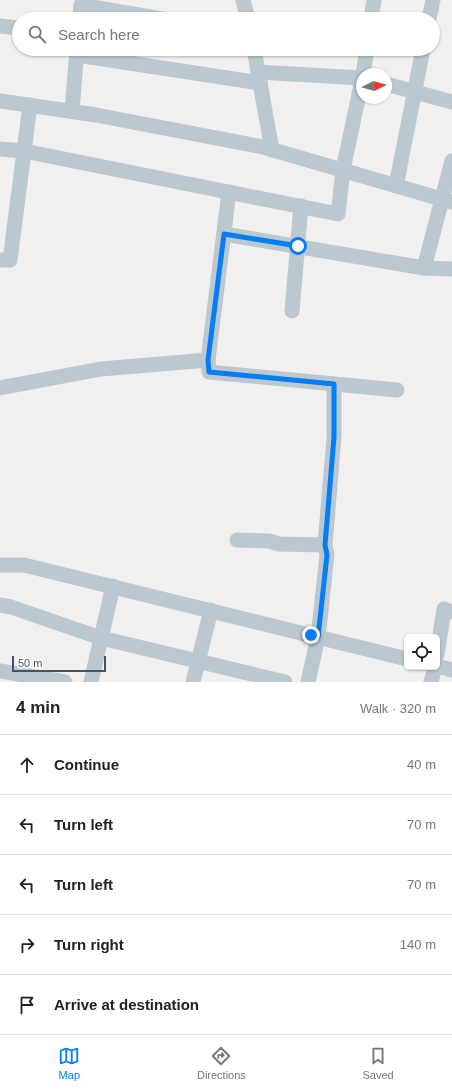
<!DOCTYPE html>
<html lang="en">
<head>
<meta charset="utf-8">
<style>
	body { margin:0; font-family:Arial,sans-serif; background:#f6f6f6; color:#222 }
	.controls { position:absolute; right:12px; bottom:12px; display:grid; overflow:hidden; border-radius:6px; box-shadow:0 1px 3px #0004 }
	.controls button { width:36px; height:36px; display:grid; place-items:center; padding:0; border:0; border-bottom:1px solid #e0e0e0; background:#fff; color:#222; font:20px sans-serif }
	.compass { position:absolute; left:356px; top:68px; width:36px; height:36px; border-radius:50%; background:#fff; box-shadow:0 1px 3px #0004; rotate:84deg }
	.scale { position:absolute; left:12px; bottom:10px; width:94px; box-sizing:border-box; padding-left:4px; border:2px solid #45545f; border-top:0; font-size:11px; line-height:14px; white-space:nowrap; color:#45545f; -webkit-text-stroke:3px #fff; paint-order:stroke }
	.stop { position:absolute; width:12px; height:12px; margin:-9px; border:3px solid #057df6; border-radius:50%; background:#fff }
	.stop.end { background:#057df6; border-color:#fff; box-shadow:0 1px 4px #0008 }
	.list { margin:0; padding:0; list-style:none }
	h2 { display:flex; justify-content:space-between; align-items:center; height:52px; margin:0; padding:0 16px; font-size:17px }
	h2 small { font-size:13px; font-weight:400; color:#767676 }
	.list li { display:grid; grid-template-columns:26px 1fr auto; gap:12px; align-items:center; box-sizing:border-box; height:60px; padding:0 16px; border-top:1px solid #e0e0e0 }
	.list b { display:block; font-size:15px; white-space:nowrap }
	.list em { font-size:13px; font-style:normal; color:#767676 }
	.icon { flex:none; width:22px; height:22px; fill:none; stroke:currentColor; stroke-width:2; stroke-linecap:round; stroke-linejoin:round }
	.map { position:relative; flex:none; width:452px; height:682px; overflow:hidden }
	.search { position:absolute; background:#fff; box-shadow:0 1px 3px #0004; left:12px; right:12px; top:12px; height:44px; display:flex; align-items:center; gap:10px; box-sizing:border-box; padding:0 14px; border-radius:22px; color:#767676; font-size:15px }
	.sheet { height:352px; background:#fff }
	nav { display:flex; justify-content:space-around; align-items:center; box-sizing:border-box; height:56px; border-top:1px solid #e0e0e0; background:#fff; font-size:11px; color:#767676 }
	nav a { display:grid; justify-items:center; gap:2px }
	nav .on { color:#057df6 }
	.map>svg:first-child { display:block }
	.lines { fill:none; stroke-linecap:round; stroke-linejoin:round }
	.minor { stroke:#bbc8d0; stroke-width:15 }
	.route { stroke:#057df6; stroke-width:5 }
</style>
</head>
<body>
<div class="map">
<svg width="452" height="682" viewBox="0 0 452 682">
	<rect width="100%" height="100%" fill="#f2efef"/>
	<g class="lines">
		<g class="minor">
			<polyline points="243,0 248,19"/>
			<polyline points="80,19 81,5 162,19"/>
			<polyline points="371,19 374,0"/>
			<polyline points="429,19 433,0"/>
			<polyline points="0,26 19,28"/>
			<polyline points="254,49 272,150"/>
			<polyline points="77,55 260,83"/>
			<polyline points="258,72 362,78"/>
			<polyline points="363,74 367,49"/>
			<polyline points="386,84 452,102"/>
			<polyline points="0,101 96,115 263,147 452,202"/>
			<polyline points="72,111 77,49"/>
			<polyline points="0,149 24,151 338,214 343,170 362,80"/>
			<polyline points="396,186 423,49"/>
			<polyline points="224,234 424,268 452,161"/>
			<polyline points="0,260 10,260 30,105"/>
			<polyline points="424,268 452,269"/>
			<polyline points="292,311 301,206"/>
			<polyline points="208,360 209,372 397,390"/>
			<polyline points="0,388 101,369 208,360 229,192"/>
			<polyline points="237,540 269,541 279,544 325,545"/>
			<polyline points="0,565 24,565 407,659"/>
			<polyline points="0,605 11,607 101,638 285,682"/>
			<polyline points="437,655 444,609 452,612"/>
			<polyline points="437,666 452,670"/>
			<polyline points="0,671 65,682"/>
			<polyline points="91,682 113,586"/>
			<polyline points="193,682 211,610"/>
			<polyline points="308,682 318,637 327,555 325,545 334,437 334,384"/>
			<polyline points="431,682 435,667"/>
		</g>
	</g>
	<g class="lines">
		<polyline class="route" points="298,246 224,234 208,360 209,372 334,384 334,437 325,545 327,555 318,637 311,635"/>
	</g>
</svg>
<div class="controls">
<button><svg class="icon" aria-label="locate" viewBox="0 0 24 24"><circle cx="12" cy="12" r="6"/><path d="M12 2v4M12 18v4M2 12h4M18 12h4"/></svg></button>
</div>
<svg class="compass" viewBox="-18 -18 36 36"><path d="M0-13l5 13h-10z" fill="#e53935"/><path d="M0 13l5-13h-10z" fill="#767676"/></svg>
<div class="scale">50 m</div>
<div class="stop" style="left:298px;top:246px"></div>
<div class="stop end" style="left:311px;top:635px"></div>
<div class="search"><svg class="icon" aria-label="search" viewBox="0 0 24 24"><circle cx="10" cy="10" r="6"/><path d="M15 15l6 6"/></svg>Search here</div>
</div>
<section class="sheet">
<h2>4 min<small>Walk · 320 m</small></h2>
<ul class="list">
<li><svg class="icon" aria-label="ahead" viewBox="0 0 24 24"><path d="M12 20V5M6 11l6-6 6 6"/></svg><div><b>Continue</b></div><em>40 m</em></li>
<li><svg class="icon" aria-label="left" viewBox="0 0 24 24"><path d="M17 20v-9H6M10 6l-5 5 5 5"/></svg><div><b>Turn left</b></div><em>70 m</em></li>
<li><svg class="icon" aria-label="left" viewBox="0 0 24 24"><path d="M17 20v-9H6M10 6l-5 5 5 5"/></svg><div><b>Turn left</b></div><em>70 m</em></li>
<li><svg class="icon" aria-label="right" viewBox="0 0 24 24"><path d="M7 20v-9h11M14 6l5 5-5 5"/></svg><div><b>Turn right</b></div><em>140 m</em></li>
<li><svg class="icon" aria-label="arrive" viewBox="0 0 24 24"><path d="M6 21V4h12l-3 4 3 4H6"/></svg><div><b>Arrive at destination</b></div></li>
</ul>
</section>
<nav>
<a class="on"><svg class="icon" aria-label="map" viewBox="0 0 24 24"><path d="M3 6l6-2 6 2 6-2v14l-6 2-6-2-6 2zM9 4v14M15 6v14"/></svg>Map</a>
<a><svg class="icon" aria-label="directions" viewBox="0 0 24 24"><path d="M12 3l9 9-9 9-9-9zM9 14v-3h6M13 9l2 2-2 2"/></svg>Directions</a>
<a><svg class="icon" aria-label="saved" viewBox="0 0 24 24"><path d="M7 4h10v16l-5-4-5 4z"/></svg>Saved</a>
</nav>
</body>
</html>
